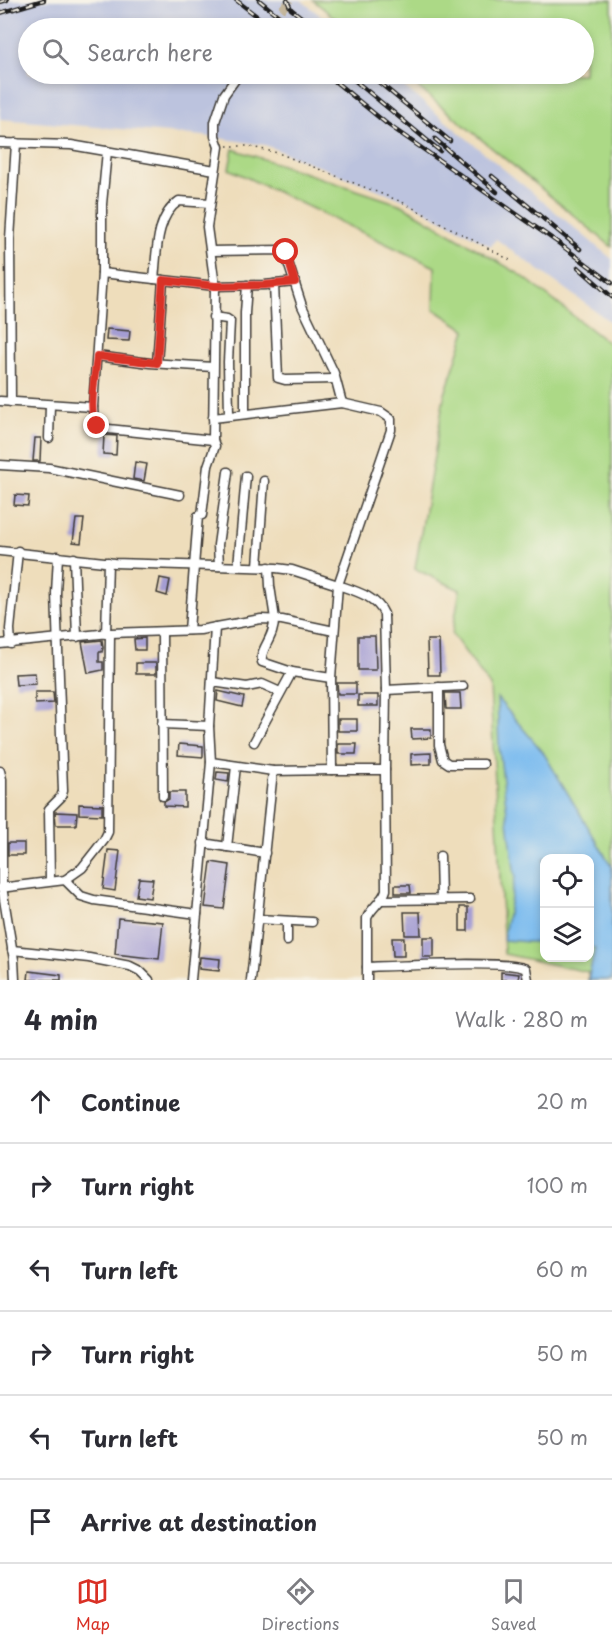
<!DOCTYPE html>
<html lang="en">
<head>
<meta charset="utf-8">
<style>
	body { margin:0; font-family:"Playpen Sans",sans-serif; background:#f2f2f3; color:#2b2b33 }
	.controls { position:absolute; right:18px; bottom:18px; display:grid; overflow:hidden; border-radius:12px; box-shadow:0 3px 9px #0003 }
	.controls button { width:54px; height:54px; display:grid; place-items:center; padding:0; border:0; border-bottom:2px solid #e1e1e2; background:#fff; color:#2b2b33; font:30px sans-serif }
	.stop { position:absolute; width:18px; height:18px; margin:-14px; border:4px solid #d93025; border-radius:50%; background:#fff }
	.stop.end { background:#d93025; border-color:#fff; box-shadow:0 2px 6px #0008 }
	.list { margin:0; padding:0; list-style:none }
	h2 { display:flex; justify-content:space-between; align-items:center; height:78px; margin:0; padding:0 24px; font-size:26px }
	h2 small { font-size:20px; font-weight:400; color:#7c7c81 }
	.list li { display:grid; grid-template-columns:39px 1fr auto; gap:18px; align-items:center; box-sizing:border-box; height:84px; padding:0 24px; border-top:2px solid #e1e1e2 }
	.list b { display:block; font-size:22px; white-space:nowrap }
	.list em { font-size:20px; font-style:normal; color:#7c7c81 }
	.icon { flex:none; width:33px; height:33px; fill:none; stroke:currentColor; stroke-width:2; stroke-linecap:round; stroke-linejoin:round }
	.map { position:relative; flex:none; width:612px; height:980px; overflow:hidden }
	.search { position:absolute; background:#fff; box-shadow:0 3px 9px #0003; left:18px; right:18px; top:18px; height:66px; display:flex; align-items:center; gap:15px; box-sizing:border-box; padding:0 21px; border-radius:33px; color:#7c7c81; font-size:22px }
	.sheet { height:582px; background:#fff }
	nav { display:flex; justify-content:space-around; align-items:center; box-sizing:border-box; height:84px; border-top:2px solid #e1e1e2; background:#fff; font-size:16px; color:#7c7c81 }
	nav a { display:grid; justify-items:center; gap:3px }
	nav .on { color:#d93025 }
	.map>svg:first-child { display:block }
	.industrial { fill:#bcc3de }
	.green { fill:#acd986; stroke:#647a51; stroke-width:1.5; fill-rule:evenodd }
	.water { fill:#7abbef; stroke:#4b6c86; stroke-width:1.5 }
	.building { fill:#a49dd3 }
	.lines { fill:none; stroke-linecap:round; stroke-linejoin:round }
	.minor-tunnel { stroke:#c4b69b; stroke-width:8; stroke-dasharray:8 4; stroke-linecap:butt }
	.minor-casing { stroke:#3c3934; stroke-width:11 }
	.path { stroke:#3c3934; stroke-width:1.5; stroke-dasharray:1.5 4.5; stroke-linecap:butt }
	.minor { stroke:#fff; stroke-width:8 }
	.rail-casing { stroke:#1c1c1c; stroke-width:4.5 }
	.rail { stroke:#f7f3e8; stroke-width:2; stroke-dasharray:7; stroke-linecap:butt }
	.route { stroke:#d93025; stroke-width:8 }
</style>
</head>
<body>
<div class="map">
<svg width="612" height="980" viewBox="0 0 612 980">
	<rect width="100%" height="100%" fill="#f7f3e8"/>
	<filter id="ink" filterUnits="userSpaceOnUse"><feTurbulence type="fractalNoise" baseFrequency=".0167" numOctaves="2"/><feDisplacementMap in="SourceGraphic" scale="12" xChannelSelector="R" yChannelSelector="G"/><feConvolveMatrix kernelMatrix="1 2 1 2 8 2 1 2 1" color-interpolation-filters="sRGB"/></filter>
	<filter id="wash" filterUnits="userSpaceOnUse"><feTurbulence type="fractalNoise" baseFrequency=".008" numOctaves="4" result="noise"/><feDisplacementMap in="SourceGraphic" scale="24" xChannelSelector="R" yChannelSelector="G"/><feGaussianBlur stdDeviation="1.35" result="paint"/><feColorMatrix in="noise" values="0 0 0 0 0 0 0 0 0 0 0 0 0 0 0 0 0 1.4 0 .05"/><feComposite in="paint" operator="in"/></filter>
	<g filter="url(#wash)">
		<rect width="100%" height="100%" fill="#edb"/>
		<polygon class="industrial" points="0,0 301,0 336,28 28,28 28,74 389,74 612,259 612,323 496,239 491,246 409,202 265,145 204,136 0,119"/>
		<g class="green">
			<polygon points="313,0 612,0 612,247 402,74 584,74 584,28 347,28"/>
			<path d="M233 149 402 205 521 275 612 346V980H588V972L504 954 490 686 452 634 460 590 415 569 444 397 466 330 434 309 435 267 229 169ZM544 858H590V957H544Z"/>
		</g>
		<polygon class="water" points="497,698 543,752 612,867 612,980 588,980 595,948 590,947 590,858 544,858 544,943 503,940 515,877 499,748"/>
		<g id="blocks">
			<g class="building">
				<polygon points="107,329 130,331 129,341 106,340"/>
				<polygon points="104,435 117,436 116,455 103,454"/>
				<polygon points="35,438 41,438 40,461 33,461"/>
				<polygon points="135,462 147,464 144,481 133,479"/>
				<polygon points="15,495 29,496 28,506 14,505"/>
				<polygon points="76,519 84,519 81,543 73,542"/>
				<polygon points="160,578 170,580 167,596 157,593"/>
				<polygon points="358,636 375,636 376,670 358,670"/>
				<polygon points="145,638 145,650 135,650 134,639"/>
				<polygon points="102,640 103,648 102,652 99,652 99,662 103,662 103,670 88,673 82,642"/>
				<polygon points="427,640 439,640 440,675 428,675"/>
				<rect x="136" y="663" width="20" height="11"/>
				<polygon points="35,673 36,684 16,685 15,674"/>
				<polygon points="337,683 356,683 356,694 338,694"/>
				<polygon points="218,691 244,697 242,707 217,701"/>
				<polygon points="35,692 53,692 54,703 35,704"/>
				<polygon points="445,693 460,693 461,709 446,709"/>
				<rect x="358" y="695" width="20" height="11"/>
				<rect x="338" y="719" width="19" height="12"/>
				<polygon points="411,729 431,729 431,738 412,739"/>
				<polygon points="179,744 203,746 203,757 178,755"/>
				<polygon points="338,744 357,744 356,754 338,754"/>
				<polygon points="431,753 431,764 411,765 411,754"/>
				<polygon points="217,772 229,773 228,782 216,780"/>
				<polygon points="169,792 185,792 185,807 164,806 164,802 169,799"/>
				<polygon points="79,804 102,805 102,815 79,814"/>
				<polygon points="55,812 77,813 76,825 56,825"/>
				<rect x="8" y="843" width="16" height="12"/>
				<polygon points="108,850 120,851 115,891 103,889"/>
				<polygon points="211,862 230,865 224,909 205,907"/>
				<polygon points="139,878 153,879 150,898 136,896"/>
				<polygon points="395,885 410,885 411,893 395,893"/>
				<rect x="460" y="907" width="8" height="24"/>
				<polygon points="404,912 420,912 421,935 405,935"/>
				<polygon points="118,918 163,922 159,959 115,954"/>
				<rect x="423" y="937" width="11" height="20"/>
				<polygon points="392,938 404,938 404,956 393,956"/>
				<polygon points="200,957 220,959 219,971 199,969"/>
				<polygon points="29,971 61,975 61,980 28,980"/>
				<polygon points="501,972 519,974 518,980 501,980"/>
			</g>
		</g>
	</g>
	<g filter="url(#ink)">
		<use href="#blocks" fill-opacity="0" stroke="#3c3934" stroke-width="1.5"/>
		<g class="lines">
			<polyline class="minor-tunnel" points="266,28 290,0"/>
			<g class="minor-casing">
				<g id="minor">
					<polyline points="0,143 71,145 215,170"/>
					<polyline points="211,251 284,250 302,306 334,373 342,403"/>
					<polyline points="102,273 102,204 107,151"/>
					<path d="M154 279C157 254 155 217 179 201L210 203"/>
					<polyline points="274,284 278,378 285,380 335,379"/>
					<polyline points="213,317 227,319 230,321 228,362 229,415"/>
					<polyline points="97,356 150,363 213,367"/>
					<polyline points="157,363 163,280"/>
					<polyline points="0,401 93,407 102,273 215,286 265,285 295,282"/>
					<polyline points="11,402 10,239 16,143"/>
					<polyline points="93,407 94,423 99,428 213,440"/>
					<polyline points="245,414 245,313 247,285"/>
					<path d="M213 418 342 403 381 412 391 419V430L338 585C355 591 376 596 384 614L386 690 385 770"/>
					<polyline points="49,438 50,405"/>
					<polyline points="0,465 49,468 180,495"/>
					<path d="M0 551 114 563 276 568 292 570 338 585 331 678 332 770H385L386 890C383 901 371 908 367 918V980"/>
					<polyline points="74,558 77,637"/>
					<polyline points="219,566 218,545 228,472"/>
					<polyline points="238,566 246,476"/>
					<polyline points="258,566 264,481"/>
					<polyline points="269,567 270,586 275,619"/>
					<path d="M274 619C275 638 259 649 262 662L292 672 331 678"/>
					<polyline points="215,627 209,726 211,762 273,771 332,770"/>
					<polyline points="189,630 198,516 202,515 208,466 215,446 213,440 215,286 207,227 219,147 215,136 215,122 224,95 239,74"/>
					<polyline points="162,632 163,796"/>
					<polyline points="106,634 108,562"/>
					<polyline points="0,644 110,633 200,630 261,619 282,620 334,631"/>
					<polyline points="11,644 10,629 18,551"/>
					<polyline points="212,682 247,687 262,684 280,692"/>
					<polyline points="439,687 439,745 443,760 449,764 483,764"/>
					<polyline points="386,690 463,686"/>
					<polyline points="162,724 209,726"/>
					<polyline points="254,742 292,672"/>
					<polyline points="0,771 2,779 2,887 14,960 15,980"/>
					<polyline points="203,843 265,853"/>
					<polyline points="227,847 236,766"/>
					<polyline points="440,856 441,899"/>
					<polyline points="65,880 81,896 94,900 197,914"/>
					<polyline points="50,881 49,809 61,797 63,791 56,593 58,556"/>
					<polyline points="0,888 65,880 82,868 104,840 108,832 110,633"/>
					<polyline points="380,900 470,899"/>
					<polyline points="258,919 312,922"/>
					<polyline points="287,941 287,921"/>
					<polyline points="12,950 89,958 130,966 140,971 149,980"/>
					<path d="M367 967C393 966 511 960 526 969L528 980"/>
					<polyline points="191,980 211,762"/>
					<polyline points="251,980 273,771"/>
				</g>
			</g>
			<polyline class="path" points="227,146 247,146 278,153 402,202 510,260"/>
			<use href="#minor" class="minor"/>
			<g class="rail-casing">
				<g id="rail">
					<polyline points="236,0 272,28"/>
					<polyline points="259,0 293,28"/>
					<polyline points="287,0 291,9 315,28"/>
					<polyline points="0,2 7,0"/>
					<polyline points="0,13 44,0"/>
					<polyline points="326,74 387,124 557,242 612,283"/>
					<polyline points="347,74 440,151"/>
					<polyline points="369,74 450,141"/>
					<polyline points="435,139 497,192"/>
					<polyline points="492,176 580,249"/>
					<polyline points="578,267 612,297"/>
				</g>
			</g>
			<use href="#rail" class="rail"/>
		</g>
	</g>
	<g class="lines" filter="url(#ink)">
		<path class="route" d="M97 426C87 415 96 372 97 356L157 363 163 280 215 286 265 285 295 282 286 252"/>
	</g>
</svg>
<div class="controls">
<button><svg class="icon" aria-label="locate" viewBox="0 0 24 24"><circle cx="12" cy="12" r="6"/><path d="M12 2v4M12 18v4M2 12h4M18 12h4"/></svg></button>
<button><svg class="icon" aria-label="layers" viewBox="0 0 24 24"><path d="M12 4l9 5-9 5-9-5zM3 14l9 5 9-5"/></svg></button>
</div>
<div class="stop" style="left:286px;top:252px"></div>
<div class="stop end" style="left:97px;top:426px"></div>
<div class="search"><svg class="icon" aria-label="search" viewBox="0 0 24 24"><circle cx="10" cy="10" r="6"/><path d="M15 15l6 6"/></svg>Search here</div>
</div>
<section class="sheet">
<h2>4 min<small>Walk · 280 m</small></h2>
<ul class="list">
<li><svg class="icon" aria-label="ahead" viewBox="0 0 24 24"><path d="M12 20V5M6 11l6-6 6 6"/></svg><div><b>Continue</b></div><em>20 m</em></li>
<li><svg class="icon" aria-label="right" viewBox="0 0 24 24"><path d="M7 20v-9h11M14 6l5 5-5 5"/></svg><div><b>Turn right</b></div><em>100 m</em></li>
<li><svg class="icon" aria-label="left" viewBox="0 0 24 24"><path d="M17 20v-9H6M10 6l-5 5 5 5"/></svg><div><b>Turn left</b></div><em>60 m</em></li>
<li><svg class="icon" aria-label="right" viewBox="0 0 24 24"><path d="M7 20v-9h11M14 6l5 5-5 5"/></svg><div><b>Turn right</b></div><em>50 m</em></li>
<li><svg class="icon" aria-label="left" viewBox="0 0 24 24"><path d="M17 20v-9H6M10 6l-5 5 5 5"/></svg><div><b>Turn left</b></div><em>50 m</em></li>
<li><svg class="icon" aria-label="arrive" viewBox="0 0 24 24"><path d="M6 21V4h12l-3 4 3 4H6"/></svg><div><b>Arrive at destination</b></div></li>
</ul>
</section>
<nav>
<a class="on"><svg class="icon" aria-label="map" viewBox="0 0 24 24"><path d="M3 6l6-2 6 2 6-2v14l-6 2-6-2-6 2zM9 4v14M15 6v14"/></svg>Map</a>
<a><svg class="icon" aria-label="directions" viewBox="0 0 24 24"><path d="M12 3l9 9-9 9-9-9zM9 14v-3h6M13 9l2 2-2 2"/></svg>Directions</a>
<a><svg class="icon" aria-label="saved" viewBox="0 0 24 24"><path d="M7 4h10v16l-5-4-5 4z"/></svg>Saved</a>
</nav>
</body>
</html>
